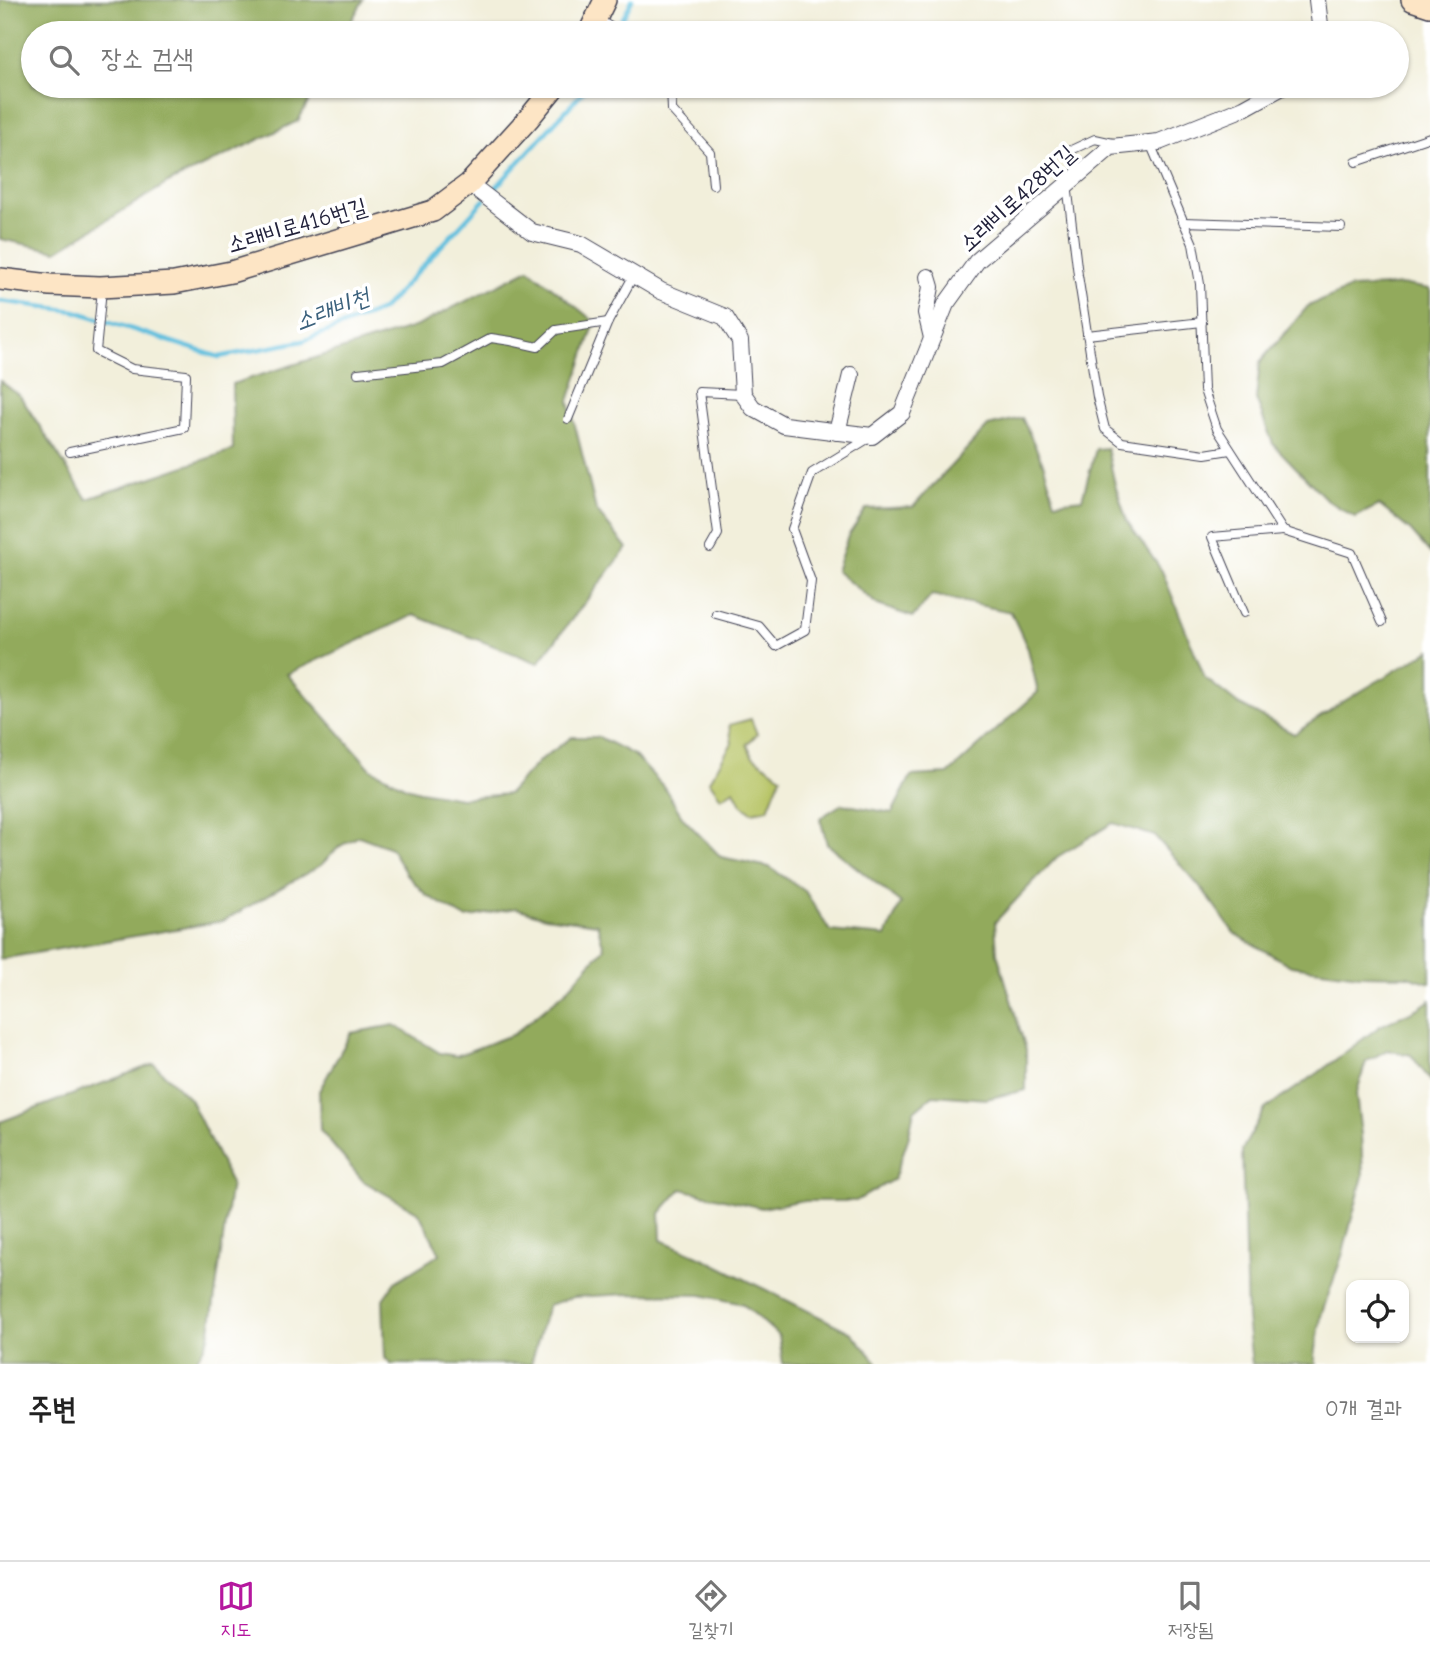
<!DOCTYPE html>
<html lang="ko">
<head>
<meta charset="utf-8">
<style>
	body { margin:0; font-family:"Comic Neue","Poor Story",sans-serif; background:#f2f2f2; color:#222 }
	.controls { position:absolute; right:21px; bottom:21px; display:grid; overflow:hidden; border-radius:14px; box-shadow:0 2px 5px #0004 }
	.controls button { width:63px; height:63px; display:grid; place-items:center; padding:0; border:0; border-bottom:2px solid #e0e0e0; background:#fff; color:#222; font:35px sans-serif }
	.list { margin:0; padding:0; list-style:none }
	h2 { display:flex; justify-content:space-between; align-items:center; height:91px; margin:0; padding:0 28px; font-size:30px }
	h2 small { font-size:23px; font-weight:400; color:#767676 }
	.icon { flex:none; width:38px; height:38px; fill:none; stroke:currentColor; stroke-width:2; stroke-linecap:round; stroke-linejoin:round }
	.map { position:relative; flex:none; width:1430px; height:1364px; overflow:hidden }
	.search { position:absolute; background:#fff; box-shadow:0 2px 5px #0004; left:21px; right:21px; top:21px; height:77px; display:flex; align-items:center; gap:18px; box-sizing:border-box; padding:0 24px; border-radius:38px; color:#767676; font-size:26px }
	.sheet { height:196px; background:#fff }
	nav { display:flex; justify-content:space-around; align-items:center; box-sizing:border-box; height:98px; border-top:2px solid #e0e0e0; background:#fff; font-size:19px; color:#767676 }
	nav a { display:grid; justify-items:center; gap:4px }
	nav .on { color:#b5179e }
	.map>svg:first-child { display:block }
	.green { fill:#b8c567; stroke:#6d7451; stroke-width:2 }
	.forest { fill:#92aa5c; stroke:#5a664c; stroke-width:2 }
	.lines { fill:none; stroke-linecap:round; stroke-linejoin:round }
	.stream { stroke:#60bfde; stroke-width:4.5 }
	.lane-casing { stroke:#414153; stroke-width:10 }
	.street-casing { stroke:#414153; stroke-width:18 }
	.secondary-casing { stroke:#414153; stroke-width:24 }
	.lane { stroke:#fff; stroke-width:8 }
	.street { stroke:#fff; stroke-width:16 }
	.secondary { stroke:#fde5c5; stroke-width:21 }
	.labels { text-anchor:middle; stroke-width:7; stroke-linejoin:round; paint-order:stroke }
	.street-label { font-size:23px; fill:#22223b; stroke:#fff }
	.water-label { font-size:24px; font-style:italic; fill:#3b617c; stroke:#fff }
</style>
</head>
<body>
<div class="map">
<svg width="1430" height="1364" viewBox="0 0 1430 1364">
	<rect width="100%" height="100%" fill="#fff"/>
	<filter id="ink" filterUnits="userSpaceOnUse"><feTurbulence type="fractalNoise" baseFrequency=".0143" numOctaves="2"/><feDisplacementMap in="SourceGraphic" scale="14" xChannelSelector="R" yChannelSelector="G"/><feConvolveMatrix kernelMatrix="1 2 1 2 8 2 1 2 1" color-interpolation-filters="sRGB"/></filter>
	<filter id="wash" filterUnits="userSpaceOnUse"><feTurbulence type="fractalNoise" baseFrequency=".00686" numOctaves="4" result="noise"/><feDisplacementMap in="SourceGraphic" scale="28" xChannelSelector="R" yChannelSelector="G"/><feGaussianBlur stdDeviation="1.57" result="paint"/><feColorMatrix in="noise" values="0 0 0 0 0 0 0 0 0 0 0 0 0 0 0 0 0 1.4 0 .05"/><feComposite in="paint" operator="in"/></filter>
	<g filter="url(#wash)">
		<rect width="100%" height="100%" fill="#f2efdb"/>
		<polygon class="green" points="751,719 757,734 747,744 752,756 781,776 768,809 752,812 741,804 734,790 721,798 709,781 732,743 729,725"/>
		<g class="forest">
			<polygon points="0,0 363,0 345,33 33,33 33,86 317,86 298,121 168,183 57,251 0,239"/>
			<polygon points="529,269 595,322 569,401 596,510 627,548 538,663 414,615 287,674 371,769 406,787 420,791 461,798 508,794 539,761 572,737 599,737 634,755 664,787 683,818 721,857 769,867 805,891 830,931 886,936 901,903 827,844 820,818 842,804 892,813 911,776 948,774 1038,692 1028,649 1011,612 932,595 913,617 878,605 836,571 848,536 866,509 913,507 988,426 1022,418 1043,463 1055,502 1082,499 1096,449 1107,448 1115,485 1127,521 1162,571 1205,678 1238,704 1294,734 1341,703 1430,650 1430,983 1408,976 1359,975 1291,966 1234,933 1206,894 1155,836 1113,823 1057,857 995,922 997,953 1026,1050 1026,1090 986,1099 933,1095 914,1111 908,1139 894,1179 856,1201 799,1201 762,1208 681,1189 660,1213 661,1240 707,1260 852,1333 877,1362 877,1364 783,1364 779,1336 743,1304 701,1295 629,1294 574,1297 548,1305 531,1364 391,1364 385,1358 383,1299 395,1282 440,1254 419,1213 363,1181 320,1130 319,1091 351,1033 394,1025 440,1053 456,1056 514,1034 566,991 604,948 597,924 545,917 516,908 466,918 426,895 406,874 391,848 359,836 340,846 321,865 223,921 0,959 0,381 20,396 87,499 233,450 232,384 417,326"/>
			<polygon points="1406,285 1430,289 1430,553 1411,531 1379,505 1355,517 1327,500 1273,444 1256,399 1260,362 1308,306 1351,288"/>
			<polygon points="1430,1000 1430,1080 1411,1055 1387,1050 1366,1062 1356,1095 1361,1134 1363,1176 1343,1253 1321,1316 1315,1356 1316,1364 1252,1364 1247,1318 1242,1150 1265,1109 1318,1073 1380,1026 1419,1008"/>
			<polygon points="154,1064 190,1099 231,1183 209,1338 194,1364 0,1364 0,1122"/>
		</g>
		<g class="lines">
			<g class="stream">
				<polyline points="617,30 632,0"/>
				<polyline points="490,194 588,86"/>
				<polyline points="0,301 75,311 219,357 303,341 382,310 484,200"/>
			</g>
		</g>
	</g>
	<g filter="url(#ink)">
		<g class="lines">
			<g class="lane-casing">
				<g id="lane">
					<polyline points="596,18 620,33"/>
					<polyline points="671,86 672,110 710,152 713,185"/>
					<polyline points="701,86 703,89"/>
					<polyline points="1150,143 1193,244 1200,284 1204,390 1217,429 1283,531 1352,553 1382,622"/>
					<polyline points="1067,152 1095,139 1113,143"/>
					<polyline points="1356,162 1430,137"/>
					<polyline points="1067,184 1078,275 1097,397 1105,429 1122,442 1205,454 1230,450"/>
					<polyline points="1183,222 1341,227"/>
					<polyline points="1087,335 1202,322"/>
					<polyline points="358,373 443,364 491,338 511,341 538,347 556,330 608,322"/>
					<polyline points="568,419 608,322 634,275"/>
					<polyline points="70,452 184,428 186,375 132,369 96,351 102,289"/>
					<polyline points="710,548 718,534 699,392 743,394"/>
					<polyline points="1244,613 1212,537 1283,531"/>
					<polyline points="716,614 759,626 776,646 805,630 811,581 792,529 812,473 869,438"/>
				</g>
			</g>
			<g class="street-casing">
				<g id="street">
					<polyline points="1317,0 1321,33"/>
					<polyline points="469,184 479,191 532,232 581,244 661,291 725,317 740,341 743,394 753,408 784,425 872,436 902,413 946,304 977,261 1111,147 1159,142 1244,108 1284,86"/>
					<polyline points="928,277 931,287 926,313 932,338"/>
					<polyline points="837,432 851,375"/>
				</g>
			</g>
			<g class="secondary-casing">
				<g id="secondary">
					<polyline points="1412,0 1430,6"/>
					<polyline points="589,33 605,0"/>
					<polyline points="0,279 50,285 100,287 174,283 231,272 433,211 469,184 529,118 555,86"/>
				</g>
			</g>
			<use href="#lane" class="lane"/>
			<use href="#street" class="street"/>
			<use href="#secondary" class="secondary"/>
		</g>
	</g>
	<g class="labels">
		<g class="street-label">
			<text transform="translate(1017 198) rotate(-42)" y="8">소래비로428번길</text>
			<text transform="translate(297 225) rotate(-16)" y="8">소래비로416번길</text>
		</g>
		<g class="water-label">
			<text transform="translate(332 309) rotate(-21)" y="8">소래비천</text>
		</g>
	</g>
</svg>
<div class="controls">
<button><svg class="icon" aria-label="locate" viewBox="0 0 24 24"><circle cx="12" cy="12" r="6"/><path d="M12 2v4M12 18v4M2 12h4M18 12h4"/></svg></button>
</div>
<div class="search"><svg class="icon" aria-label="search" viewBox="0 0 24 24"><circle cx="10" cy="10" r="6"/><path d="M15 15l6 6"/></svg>장소 검색</div>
</div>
<section class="sheet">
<h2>주변<small>0개 결과</small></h2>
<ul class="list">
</ul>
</section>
<nav>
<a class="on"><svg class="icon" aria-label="map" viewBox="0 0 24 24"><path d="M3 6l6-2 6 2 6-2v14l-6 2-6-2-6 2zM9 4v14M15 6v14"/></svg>지도</a>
<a><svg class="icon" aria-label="directions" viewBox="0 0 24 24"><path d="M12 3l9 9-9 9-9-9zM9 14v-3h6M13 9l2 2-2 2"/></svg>길찾기</a>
<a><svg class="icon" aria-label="saved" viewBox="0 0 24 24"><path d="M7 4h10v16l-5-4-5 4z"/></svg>저장됨</a>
</nav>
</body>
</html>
